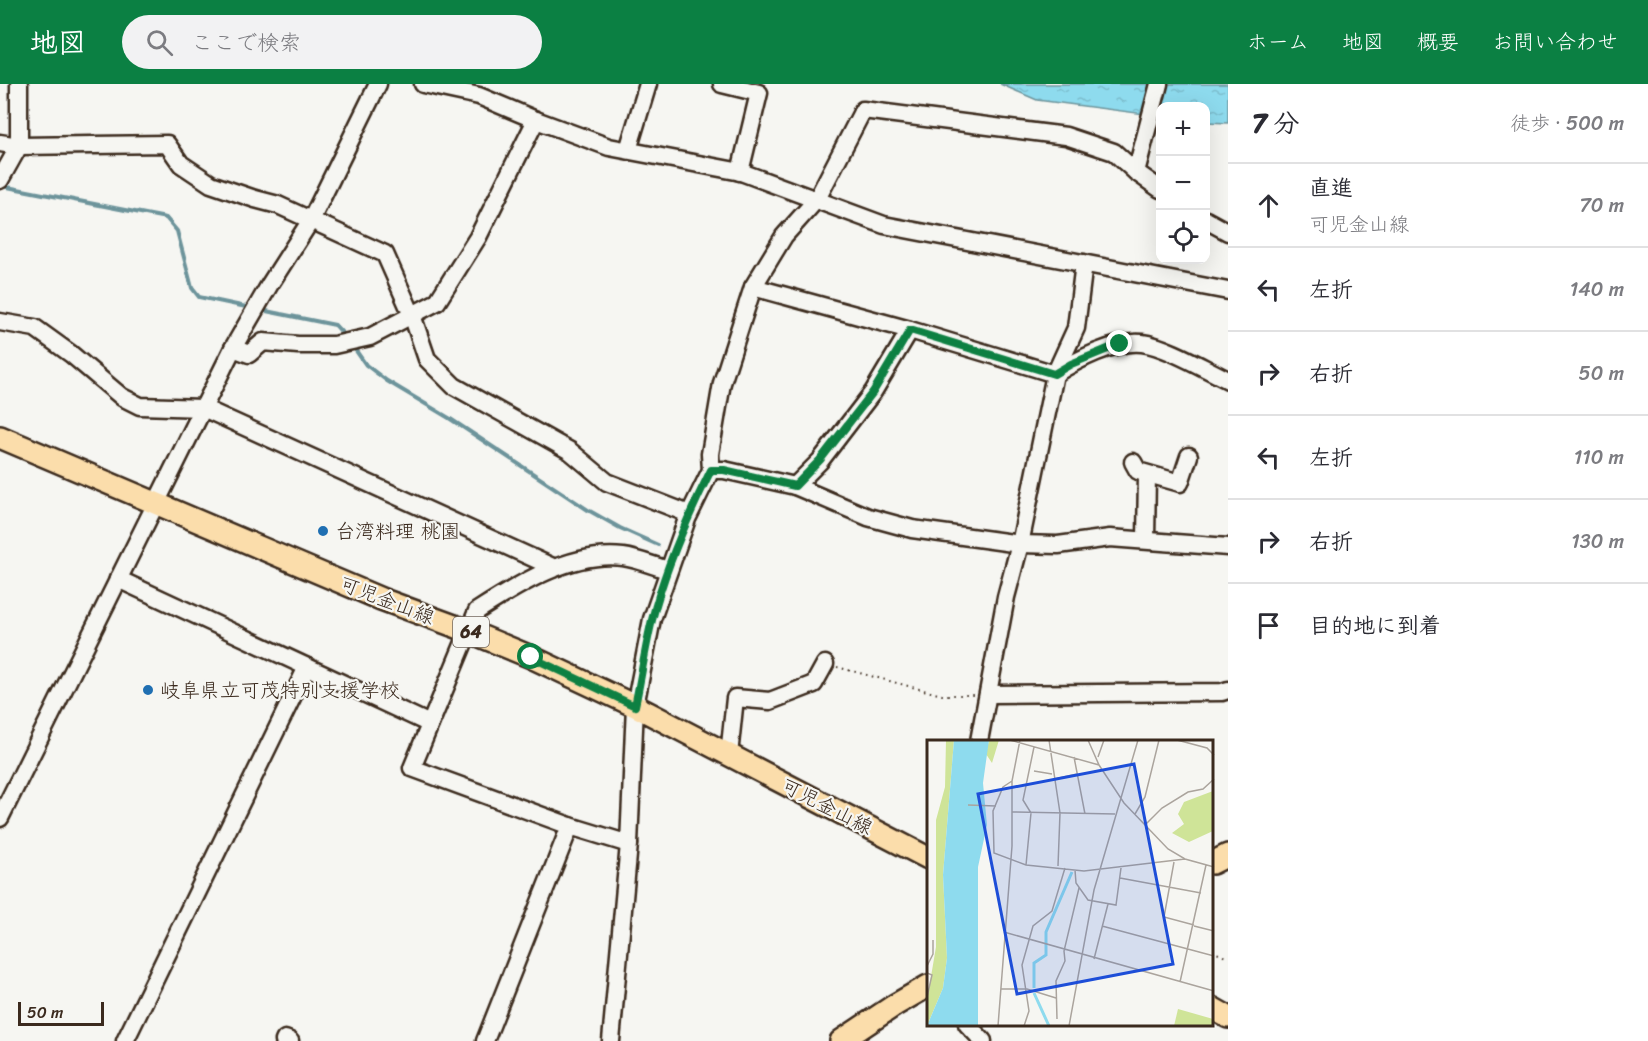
<!DOCTYPE html>
<html lang="ja">
<head>
<meta charset="utf-8">
<style>
	body { margin:0; font-family:Sriracha,"Klee One",sans-serif; background:#f2f2f3; color:#2b2b33 }
	.controls { position:absolute; right:18px; top:18px; display:grid; overflow:hidden; border-radius:12px; box-shadow:0 6px 24px #0002 }
	.controls button { width:54px; height:54px; display:grid; place-items:center; padding:0; border:0; border-bottom:2px solid #e1e1e2; background:#fff; color:#2b2b33; font:30px sans-serif }
	.scale { position:absolute; left:18px; bottom:15px; width:86px; box-sizing:border-box; padding-left:6px; border:3px solid #3b2a1e; border-top:0; font-size:16px; line-height:21px; white-space:nowrap; color:#3b2a1e; -webkit-text-stroke:4px #f6f6f2; paint-order:stroke }
	.stop { position:absolute; width:18px; height:18px; margin:-14px; border:4px solid #0b8043; border-radius:50%; background:#fff }
	.stop.end { background:#0b8043; border-color:#fff; box-shadow:0 2px 6px #0008 }
	.list { margin:0; padding:0; list-style:none }
	h2 { display:flex; justify-content:space-between; align-items:center; height:78px; margin:0; padding:0 24px; font-size:26px }
	h2 small { font-size:20px; font-weight:400; color:#7c7c81 }
	.list li { display:grid; grid-template-columns:39px 1fr auto; gap:18px; align-items:center; box-sizing:border-box; height:84px; padding:0 24px; border-top:2px solid #e1e1e2 }
	.list b { display:block; font-size:22px; white-space:nowrap }
	.list p { margin:0; font-size:20px; white-space:nowrap; color:#7c7c81 }
	.list em { font-size:20px; font-style:normal; color:#7c7c81 }
	.icon { flex:none; width:33px; height:33px; fill:none; stroke:currentColor; stroke-width:2; stroke-linecap:round; stroke-linejoin:round }
	.map { position:relative; flex:none; width:1228px; height:957px; overflow:hidden }
	header { display:flex; align-items:center; gap:36px; box-sizing:border-box; height:84px; padding:0 30px; background:#0b8043; color:#fff }
	header strong { font-size:28px }
	nav { display:flex; gap:33px; margin-inline-start:auto; font-size:21px }
	.search { width:420px; height:54px; background:#f2f2f3; display:flex; align-items:center; gap:15px; box-sizing:border-box; padding:0 21px; border-radius:33px; color:#7c7c81; font-size:22px }
	main { display:flex }
	aside { flex:1; background:#fff }
	.map>svg:first-child { display:block }
	.water { fill:url(#water-ripples); stroke:#6d949b; stroke-width:1.5 }
	.lines { fill:none; stroke-linecap:round; stroke-linejoin:round }
	.stream { stroke:#6d949b; stroke-width:4 }
	.minor-casing { stroke:#3b2a1e; stroke-width:21 }
	.major-casing { stroke:#3b2a1e; stroke-width:26 }
	.path { stroke:#3b2a1e; stroke-width:2; stroke-dasharray:1.5 4.5; stroke-linecap:butt }
	.minor { stroke:#f6f6f2; stroke-width:16 }
	.major { stroke:#fbddab; stroke-width:21 }
	.route { stroke:#0b8043; stroke-width:8 }
	.poi-dot { fill:#1f6fb2; stroke:#f6f6f2; stroke-width:2 }
	.labels { text-anchor:middle; stroke-width:4.5; stroke-linejoin:round; paint-order:stroke }
	.shield { fill:#f6f6f2; stroke:#73675e; stroke-width:1.5 }
	.shield-label { font-size:18px; font-weight:bold; fill:#3b2a1e }
	.poi-label { font-size:20px; fill:#3b2a1e; stroke:#f6f6f2; text-anchor:start }
	.street-label { font-size:20px; fill:#3b2a1e; stroke:#f6f6f2 }
	.inset-river { fill:none; stroke:#8edbee; stroke-width:3 }
	.inset-road { fill:none; stroke:#aba49d; stroke-width:1.5 }
	.view { fill:#1d4ed8; fill-opacity:0.15; stroke:#1d4ed8; stroke-width:3 }
	.inset-edge { fill:none; stroke:#3b2a1e; stroke-width:3 }
</style>
</head>
<body>
<header>
<strong>地図</strong>
<div class="search"><svg class="icon" aria-label="search" viewBox="0 0 24 24"><circle cx="10" cy="10" r="6"/><path d="M15 15l6 6"/></svg>ここで検索</div>
<nav><a>ホーム</a><a>地図</a><a>概要</a><a>お問い合わせ</a></nav>
</header>
<main>
<div class="map">
<svg width="1228" height="957" viewBox="0 0 1228 957">
	<defs>
		<pattern id="water-ripples" width="26" height="14" patternUnits="userSpaceOnUse" patternTransform="scale(1.5)"><rect width="26" height="14" fill="#8edbee"/><path d="M2 4q2-2 4 0t4 0M15 11q2-2 4 0t4 0" fill="none" stroke="#7bbccc"/></pattern>
	</defs>
	<rect width="100%" height="100%" fill="#f6f6f2"/>
	<filter id="ink" filterUnits="userSpaceOnUse"><feTurbulence type="fractalNoise" baseFrequency=".0167" numOctaves="2"/><feDisplacementMap in="SourceGraphic" scale="12" xChannelSelector="R" yChannelSelector="G"/><feConvolveMatrix kernelMatrix="1 2 1 2 8 2 1 2 1" color-interpolation-filters="sRGB"/></filter>
	<g filter="url(#ink)">
		<polygon class="water" points="1000,0 1228,0 1228,39 1206,38 1206,22 1160,22 1160,32 1037,16"/>
		<g class="lines">
			<g class="stream">
				<polyline points="2,102 166,134 177,147 192,204 199,213 251,224"/>
				<polyline points="261,226 335,241 346,253"/>
				<polyline points="352,261 366,281 387,297 449,334 588,426 620,444 658,461"/>
			</g>
			<g class="minor-casing">
				<g id="minor">
					<polyline points="423,0 479,12 536,36 609,63 741,88 884,141 1228,207"/>
					<polyline points="722,0 759,9 740,88"/>
					<polyline points="0,59 19,62 167,60 181,80 211,100 255,115 278,121 385,170 412,231 427,275 454,302 570,367 607,398 689,430"/>
					<polyline points="628,66 648,0"/>
					<polyline points="1136,88 1159,0"/>
					<polyline points="0,96 19,62 19,0"/>
					<polyline points="1206,136 1228,148"/>
					<path d="M753 203 910 246 1055 290C1077 276 1115 256 1142 259 1166 262 1205 285 1228 296"/>
					<polyline points="0,238 35,244 71,270 122,313 140,322 203,324 555,484"/>
					<polyline points="233,264 249,270 263,258 298,261 334,261 370,253 437,218 478,153 536,36"/>
					<polyline points="1133,378 1138,387 1180,399 1189,372"/>
					<polyline points="711,386 724,386 795,402 868,433 912,445 1020,460 1058,461 1110,454 1228,463"/>
					<polyline points="795,402 820,377 873,308 910,246"/>
					<polyline points="1146,456 1147,390"/>
					<polyline points="118,495 430,640"/>
					<polyline points="989,610 1222,608 1228,606"/>
					<polyline points="979,657 1006,513 1020,460 1055,290 1076,244 1084,179"/>
					<polyline points="729,671 735,614 770,617 814,600 825,580"/>
					<polyline points="0,734 233,264 270,200 311,136 378,0"/>
					<path d="M629 760 570 742 412 684 477 527C519 500 571 467 623 473 638 475 654 482 668 486"/>
					<polyline points="967,940 983,957"/>
					<polyline points="125,957 307,583"/>
					<polyline points="284,957 285,955 290,957"/>
					<polyline points="485,957 570,742"/>
					<polyline points="611,957 629,760 635,622 652,535 687,435 711,386 710,370 722,299 753,203 784,152 817,115 863,26 1066,52 1114,68 1136,88 1160,105"/>
				</g>
			</g>
			<g class="major-casing">
				<g id="major">
					<polyline points="0,353 381,515 468,547 531,573 635,622 928,774"/>
					<polyline points="1212,779 1228,771"/>
					<polyline points="1212,924 1228,933"/>
					<polyline points="841,957 895,921 928,902"/>
				</g>
			</g>
			<g class="path">
				<polyline points="837,583 942,611 975,611"/>
				<polyline points="1212,867 1228,874"/>
			</g>
			<use href="#minor" class="minor"/>
			<use href="#major" class="major"/>
		</g>
	</g>
	<g class="lines" filter="url(#ink)">
		<path class="route" d="M531 573 635 622C641 594 645 565 652 536 665 484 687 434 711 386H724L795 402 820 376 873 308 910 246 1054 290 1071 280 1120 260"/>
	</g>
	<g class="poi-dot">
		<circle cx="323" cy="447" r="6"/>
		<circle cx="148" cy="606" r="6"/>
	</g>
	<g class="labels">
		<rect class="shield" x="453" y="533" width="36" height="30" rx="4.5"/>
		<g class="shield-label">
			<text x="471" y="554">64</text>
		</g>
		<g class="poi-label">
			<text x="335" y="454">台湾料理 桃園</text>
			<text x="160" y="613">岐阜県立可茂特別支援学校</text>
		</g>
		<g class="street-label">
			<text transform="translate(387 516) rotate(21)" y="7">可児金山線</text>
			<text transform="translate(827 722) rotate(27)" y="7">可児金山線</text>
		</g>
	</g>
	<g transform="translate(927 656)">
		<rect width="286" height="286" fill="#f6f6f2"/>
		<path d="M251 269 286 279V286H247Z" fill="#cfe498"/>
		<path d="M19 0H27L16 135 20 218 16 248 0 286V260L9 207V80L18 47ZM62 0H72L65 23 59 14ZM286 51V91L262 102 245 93 257 84 251 74 257 62Z" fill="#cfe498"/>
		<path d="M27 0H62L56 43 60 85 51 127V286H0L16 248 20 218 16 135Z" fill="#8edbee"/>
		<path class="inset-river" d="M107 248V223L119 215V192L145 132M107 253 122 286"/>
		<path class="inset-road" d="M83 0 172 25 197 63 241 109 258 119 287 127M122 0 133 73 131 126M161 0 172 25M250 0 280 8 287 15M147 17 158 74M171 17 177 0M107 31 125 34M127 39 150 34M85 41 76 47 66 71 67 113 99 125 157 131 258 119M41 65 69 66M85 72 188 74M208 74 218 57 232 0M218 85 235 68 261 52 276 49 287 39M247 122 237 177 267 185M99 125 104 73 96 60 107 7M148 130 149 143 161 160 189 165 194 128M193 138 274 153M175 186 287 216M267 186 287 191M77 192 287 251M167 219 181 164M0 226 6 214V200M0 233 5 235 0 257M253 242 279 125M74 249H100L129 258M130 279 129 241 138 221 137 211 152 148M71 286 85 106V41L93 0M97 286 102 271 95 225 106 186 125 171 138 128M142 286 167 150 211 0"/>
		<path class="view" d="M207 24 246 224 90 254 51 54Z"/>
		<rect width="286" height="286" class="inset-edge"/>
	</g>
</svg>
<div class="controls">
<button>+</button>
<button>−</button>
<button><svg class="icon" aria-label="locate" viewBox="0 0 24 24"><circle cx="12" cy="12" r="6"/><path d="M12 2v4M12 18v4M2 12h4M18 12h4"/></svg></button>
</div>
<div class="scale">50 m</div>
<div class="stop" style="left:531px;top:573px"></div>
<div class="stop end" style="left:1120px;top:260px"></div>
</div>
<aside>
<h2>7 分<small>徒歩 · 500 m</small></h2>
<ul class="list">
<li><svg class="icon" aria-label="ahead" viewBox="0 0 24 24"><path d="M12 20V5M6 11l6-6 6 6"/></svg><div><b>直進</b><p>可児金山線</p></div><em>70 m</em></li>
<li><svg class="icon" aria-label="left" viewBox="0 0 24 24"><path d="M17 20v-9H6M10 6l-5 5 5 5"/></svg><div><b>左折</b></div><em>140 m</em></li>
<li><svg class="icon" aria-label="right" viewBox="0 0 24 24"><path d="M7 20v-9h11M14 6l5 5-5 5"/></svg><div><b>右折</b></div><em>50 m</em></li>
<li><svg class="icon" aria-label="left" viewBox="0 0 24 24"><path d="M17 20v-9H6M10 6l-5 5 5 5"/></svg><div><b>左折</b></div><em>110 m</em></li>
<li><svg class="icon" aria-label="right" viewBox="0 0 24 24"><path d="M7 20v-9h11M14 6l5 5-5 5"/></svg><div><b>右折</b></div><em>130 m</em></li>
<li><svg class="icon" aria-label="arrive" viewBox="0 0 24 24"><path d="M6 21V4h12l-3 4 3 4H6"/></svg><div><b>目的地に到着</b></div></li>
</ul>
</aside>
</main>
</body>
</html>
